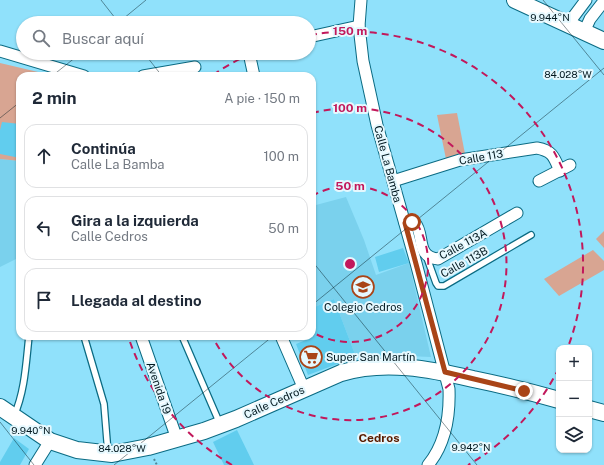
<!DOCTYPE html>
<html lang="es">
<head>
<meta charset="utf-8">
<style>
	body { margin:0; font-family:"Public Sans",sans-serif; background:#f2f2f3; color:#1f2937 }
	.controls { position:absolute; right:12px; bottom:12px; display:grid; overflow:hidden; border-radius:8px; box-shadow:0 1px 3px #0004 }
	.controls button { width:36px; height:36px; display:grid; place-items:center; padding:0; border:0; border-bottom:1px solid #e0e1e3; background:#fff; color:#1f2937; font:20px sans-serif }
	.stop { position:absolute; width:12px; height:12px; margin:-9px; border:3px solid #a94417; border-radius:50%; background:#fff }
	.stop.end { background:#a94417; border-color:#fff; box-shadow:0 1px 4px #0008 }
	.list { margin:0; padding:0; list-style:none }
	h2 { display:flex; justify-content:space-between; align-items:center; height:52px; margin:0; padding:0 16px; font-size:17px }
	h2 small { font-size:13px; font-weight:400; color:#747a83 }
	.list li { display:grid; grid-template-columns:26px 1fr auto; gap:12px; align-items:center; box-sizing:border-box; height:64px; margin:0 8px 8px; padding:0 8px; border:1px solid #e0e1e3; border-radius:12px }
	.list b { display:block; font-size:15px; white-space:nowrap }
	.list p { margin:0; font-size:13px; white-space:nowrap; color:#747a83 }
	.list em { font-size:13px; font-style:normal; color:#747a83 }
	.icon { flex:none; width:22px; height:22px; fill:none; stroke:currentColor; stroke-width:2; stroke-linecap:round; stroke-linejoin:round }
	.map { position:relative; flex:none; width:604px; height:465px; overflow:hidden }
	.search { position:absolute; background:#fff; box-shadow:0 1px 3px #0004; left:16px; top:16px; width:300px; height:44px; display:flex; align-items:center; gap:10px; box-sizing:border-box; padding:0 14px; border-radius:22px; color:#747a83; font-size:15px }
	.panel { position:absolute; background:#fff; box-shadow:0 1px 3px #0004; left:16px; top:72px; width:300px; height:268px; border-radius:12px }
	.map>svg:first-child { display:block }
	.built { fill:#7ad1ed }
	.green { fill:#d8a592 }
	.building { fill:#61cdee }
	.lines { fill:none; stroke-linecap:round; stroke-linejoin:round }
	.lane-casing { stroke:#0b6b83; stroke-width:8 }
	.street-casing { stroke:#0b6b83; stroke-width:13 }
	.secondary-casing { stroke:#0b6b83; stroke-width:18 }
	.path { stroke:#508697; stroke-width:2; stroke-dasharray:2 2; stroke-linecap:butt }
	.lane { stroke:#fff; stroke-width:5.5 }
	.street { stroke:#fff; stroke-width:11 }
	.secondary { stroke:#fff; stroke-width:16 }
	.route { stroke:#a94417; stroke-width:5 }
	.ticks { fill:none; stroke:#031920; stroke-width:1; stroke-opacity:0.45 }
	.ring { fill:none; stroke:#c2185b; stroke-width:2; stroke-dasharray:7 5 }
	.labels { text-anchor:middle; stroke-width:4; stroke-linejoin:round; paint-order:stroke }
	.street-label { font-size:11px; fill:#031920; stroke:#e5f8fe }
	.poi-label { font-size:11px; fill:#031920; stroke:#e5f8fe }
	.neighbourhood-label { font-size:12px; font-weight:bold; fill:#5a1b00; stroke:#e5f8fe }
	.ticks-label { font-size:10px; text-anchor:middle; fill:#031920; stroke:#e5f8fe; stroke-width:4; stroke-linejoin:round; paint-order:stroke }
	.centre { fill:#c2185b; stroke:#e5f8fe; stroke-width:2 }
	.ring-label { font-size:12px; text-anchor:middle; font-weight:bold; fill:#c2185b; stroke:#e5f8fe; stroke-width:4; stroke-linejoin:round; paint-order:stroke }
</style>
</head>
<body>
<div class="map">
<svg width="604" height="465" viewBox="0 0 604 465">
	<rect width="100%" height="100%" fill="#90e1fb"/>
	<g class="built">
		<polygon points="0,159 20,161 20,257 0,267"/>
		<polygon points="312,194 316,205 346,197 364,240 376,275 409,263 431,357 384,355 356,357 334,299 312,308"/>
	</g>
	<g class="green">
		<polygon points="0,63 55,76 20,76 20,161 0,159"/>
		<polygon points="457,113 465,154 446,159 437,115"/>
		<polygon points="604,231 604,248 596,239"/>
		<polygon points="593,250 604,261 604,270 559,296 544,279"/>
	</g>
	<g class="building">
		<polygon points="2,122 20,124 20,158 0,154 0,130"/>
		<polygon points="403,248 409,263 379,272 375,257"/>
		<polygon points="334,299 356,357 308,375 296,344 313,337 312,308"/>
		<polygon points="237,430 254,465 224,465 213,442"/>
		<polygon points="14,438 29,449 20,465 0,465 0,462"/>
	</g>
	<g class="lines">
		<g class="lane-casing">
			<g id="lane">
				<polyline points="426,255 436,283 438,286 444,286 531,235"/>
				<polyline points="84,336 104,404 108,453"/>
				<polyline points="182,336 220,424"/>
				<path d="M14 416C25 391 26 363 29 336"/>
			</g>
		</g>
		<g class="street-casing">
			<g id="street">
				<path d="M361 0 359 26 363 61 377 125 416 263 449 389C450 416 446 443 428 465"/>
				<polyline points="568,24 586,0"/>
				<polyline points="584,32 590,19 604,1"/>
				<polyline points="309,37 359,26"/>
				<polyline points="0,51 84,76"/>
				<polyline points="249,53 254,76"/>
				<polyline points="143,76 195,67"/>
				<path d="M393 181 460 160 537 148C553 151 554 157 560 171"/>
				<polyline points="539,181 570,165"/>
				<path d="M405 223H415C425 234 415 257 438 259L517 213"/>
				<polyline points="141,336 177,439"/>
				<polyline points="281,336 304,389"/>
				<polyline points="35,465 50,441"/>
			</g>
		</g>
		<g class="secondary-casing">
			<g id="secondary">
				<polyline points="515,0 604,41"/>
				<path d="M0 407 50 441 77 450 112 454 148 447 204 431 236 419 341 373C385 360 430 369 473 379 502 385 531 392 559 400"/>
				<polyline points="589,409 604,413"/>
			</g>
		</g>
		<polyline class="path" points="154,459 157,465"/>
		<use href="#lane" class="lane"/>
		<use href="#street" class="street"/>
		<use href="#secondary" class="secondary"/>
	</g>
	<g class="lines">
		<polyline class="route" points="412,222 405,223 445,372 524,391"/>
	</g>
	<path class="ticks" d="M101 0 119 23M543 0 604 75M118 23 146 0M144 53 162 76M52 76 81 53M0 118 20 102M312 261 477 465M312 305 604 68M0 422 34 465M114 465 273 336"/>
	<g class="ring">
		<path d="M312 196A78 78 0 1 1 312 332"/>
		<path d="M312 113A156 156 0 1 1 212 336"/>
		<path d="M559 368A233 233 0 0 1 468 465M232 465A233 233 0 0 1 128 336M213 75A233 233 0 0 1 250 54M310 35A233 233 0 0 1 568 347"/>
	</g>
	<defs>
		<g id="school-ring" transform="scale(1.15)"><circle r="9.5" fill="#e5f8fe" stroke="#a94417" stroke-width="1.5"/><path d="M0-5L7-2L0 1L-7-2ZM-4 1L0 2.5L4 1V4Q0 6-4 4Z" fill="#a94417"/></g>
		<g id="supermarket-ring" transform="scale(1.15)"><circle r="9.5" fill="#e5f8fe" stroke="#a94417" stroke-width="1.5"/><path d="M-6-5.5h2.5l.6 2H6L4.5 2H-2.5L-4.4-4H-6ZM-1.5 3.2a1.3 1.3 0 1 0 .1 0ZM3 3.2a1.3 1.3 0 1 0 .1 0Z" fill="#a94417"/></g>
	</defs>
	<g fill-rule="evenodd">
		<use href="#school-ring" x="363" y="287"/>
		<use href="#supermarket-ring" x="311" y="357"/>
	</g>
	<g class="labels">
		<g class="street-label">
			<text transform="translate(481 157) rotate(-10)" y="4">Calle 113</text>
			<text transform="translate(388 164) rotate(75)" y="4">Calle La Bamba</text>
			<text transform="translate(463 244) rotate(-28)" y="4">Calle 113A</text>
			<text transform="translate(464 262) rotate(-29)" y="4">Calle 113B</text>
			<text transform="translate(159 388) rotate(71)" y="4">Avenida 19</text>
			<text transform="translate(274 402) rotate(-24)" y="4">Calle Cedros</text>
		</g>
		<g class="poi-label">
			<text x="363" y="311">Colegio Cedros</text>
			<text x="326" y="361" text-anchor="start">Super San Martín</text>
		</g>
		<g class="neighbourhood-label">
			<text x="379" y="442">Cedros</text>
		</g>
	</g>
	<g class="ticks-label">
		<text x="550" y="21">9.944°N</text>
		<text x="568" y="78">84.028°W</text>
		<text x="31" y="434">9.940°N</text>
		<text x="471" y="451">9.942°N</text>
		<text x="122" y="452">84.028°W</text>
	</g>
	<circle cx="350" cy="264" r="6" class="centre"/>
	<g class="ring-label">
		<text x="350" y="35">150 m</text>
		<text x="350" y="112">100 m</text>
		<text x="350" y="190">50 m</text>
	</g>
</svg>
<div class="controls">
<button>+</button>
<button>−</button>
<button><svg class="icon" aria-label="layers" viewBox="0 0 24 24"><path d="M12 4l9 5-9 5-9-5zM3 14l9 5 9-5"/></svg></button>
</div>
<div class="stop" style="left:412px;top:222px"></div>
<div class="stop end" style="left:524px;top:391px"></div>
<div class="search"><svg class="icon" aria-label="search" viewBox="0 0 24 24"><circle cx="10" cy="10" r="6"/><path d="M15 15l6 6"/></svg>Buscar aquí</div>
<section class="panel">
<h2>2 min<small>A pie · 150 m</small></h2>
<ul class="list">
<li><svg class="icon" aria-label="ahead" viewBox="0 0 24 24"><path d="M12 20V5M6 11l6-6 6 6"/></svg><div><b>Continúa</b><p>Calle La Bamba</p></div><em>100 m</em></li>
<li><svg class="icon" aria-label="left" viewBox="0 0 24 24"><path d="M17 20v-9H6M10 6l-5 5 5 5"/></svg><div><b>Gira a la izquierda</b><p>Calle Cedros</p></div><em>50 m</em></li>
<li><svg class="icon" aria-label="arrive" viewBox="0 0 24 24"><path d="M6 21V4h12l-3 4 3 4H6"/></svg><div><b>Llegada al destino</b></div></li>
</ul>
</section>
</div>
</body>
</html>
